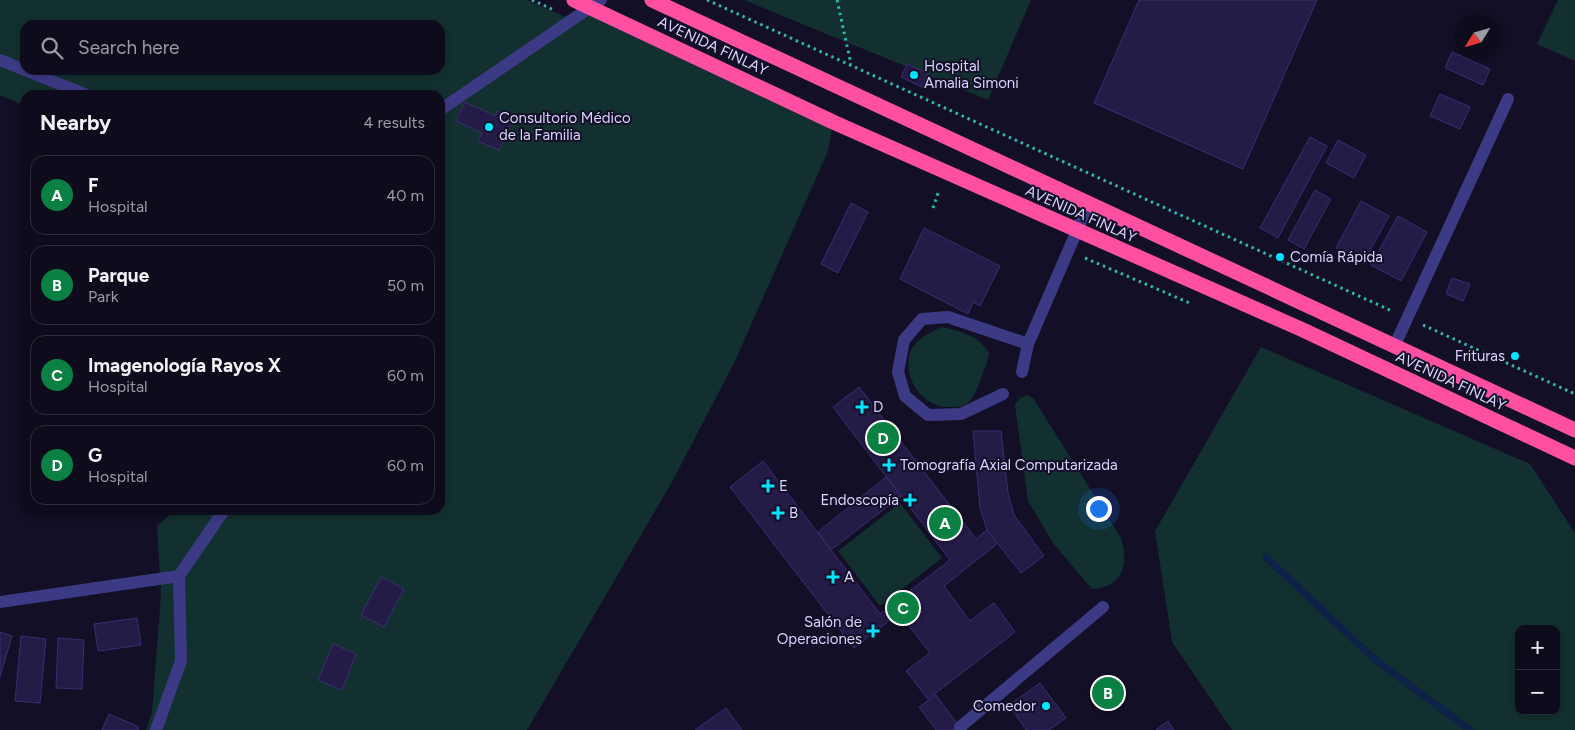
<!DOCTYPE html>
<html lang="en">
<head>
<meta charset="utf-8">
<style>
	body { margin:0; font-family:Figtree,sans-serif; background:#1c1929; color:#f1f3f6 }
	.controls { position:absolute; right:15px; bottom:15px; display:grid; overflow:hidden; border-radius:10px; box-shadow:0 2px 8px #0003 }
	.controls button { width:45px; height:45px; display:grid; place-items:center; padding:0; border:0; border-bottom:1px solid #2e2b3b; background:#0e0b1c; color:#f1f3f6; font:25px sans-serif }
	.compass { position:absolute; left:1455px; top:15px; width:45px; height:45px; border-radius:50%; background:#0e0b1c; box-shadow:0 2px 8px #0003; rotate:233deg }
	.you { position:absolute; left:1098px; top:508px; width:18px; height:18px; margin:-12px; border:4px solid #fff; border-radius:50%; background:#1a73e8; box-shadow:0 0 0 8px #1a73e833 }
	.badge { display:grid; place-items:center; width:32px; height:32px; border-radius:50%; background:#0b8043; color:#fff; font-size:16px; font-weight:700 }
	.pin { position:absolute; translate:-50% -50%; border:2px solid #fff; box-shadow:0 1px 5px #0006 }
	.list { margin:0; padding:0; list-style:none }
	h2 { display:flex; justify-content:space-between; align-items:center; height:65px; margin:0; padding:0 20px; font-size:21px }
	h2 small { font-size:16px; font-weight:400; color:#9b9ba3 }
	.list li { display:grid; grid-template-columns:32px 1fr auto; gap:15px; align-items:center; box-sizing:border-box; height:80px; margin:0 10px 10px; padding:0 10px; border:1px solid #2e2b3b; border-radius:15px }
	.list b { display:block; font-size:19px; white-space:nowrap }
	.list p { margin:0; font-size:16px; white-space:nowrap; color:#9b9ba3 }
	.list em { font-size:16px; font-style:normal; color:#9b9ba3 }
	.icon { flex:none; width:28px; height:28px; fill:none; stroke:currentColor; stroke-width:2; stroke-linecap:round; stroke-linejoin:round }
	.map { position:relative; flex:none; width:1575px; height:730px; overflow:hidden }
	.search { position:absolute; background:#0e0b1c; box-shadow:0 2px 8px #0003; left:20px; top:20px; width:425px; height:55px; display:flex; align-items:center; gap:12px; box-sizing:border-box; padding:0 18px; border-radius:15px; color:#9b9ba3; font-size:19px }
	.panel { position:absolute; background:#0e0b1c; box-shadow:0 2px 8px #0003; left:20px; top:90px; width:425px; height:425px; border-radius:15px }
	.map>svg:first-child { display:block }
	.green { fill:#12302f; fill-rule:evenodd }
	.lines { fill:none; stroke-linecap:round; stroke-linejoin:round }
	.stream { stroke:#0c2248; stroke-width:7 }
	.building { fill:#241b47; stroke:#3b2d73 }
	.path { stroke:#2fb8b0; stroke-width:3; stroke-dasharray:2.5 4; stroke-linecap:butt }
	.minor { stroke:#3d3a85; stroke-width:12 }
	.highway { stroke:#ff4fa3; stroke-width:15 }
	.poi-dot { fill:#00e5ff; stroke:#130f26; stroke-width:2 }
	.labels { text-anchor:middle; stroke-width:4; stroke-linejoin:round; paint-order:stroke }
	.street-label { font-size:15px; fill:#d9d4ff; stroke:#130f26 }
	.poi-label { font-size:15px; fill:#d9d4ff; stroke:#130f26; text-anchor:start }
</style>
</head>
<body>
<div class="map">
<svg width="1575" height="730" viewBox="0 0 1575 730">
	<rect width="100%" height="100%" fill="#130f26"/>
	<g class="green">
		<path d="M0 0H526L573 20 590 8 833 122 828 151 735 361 672 482 527 730H146L152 712 161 594 157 526 175 510H440V95H25V106L0 95ZM25 25H440V70H25Z"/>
		<polygon points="744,0 1031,0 988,100"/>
		<polygon points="1558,0 1575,0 1575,61 1537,44"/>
		<path d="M942 327C961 331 979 336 989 353 988 362 984 370 981 379 978 386 974 397 968 403 963 407 955 407 949 407 924 407 905 383 909 357 911 342 929 332 942 327Z"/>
		<path d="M1261 347 1530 464 1575 533V730H1232L1172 642 1155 531ZM1519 629H1556V711H1519Z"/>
		<path d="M1027 395 1033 398 1121 538C1129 563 1123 588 1092 589L1053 543 1028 501 1015 405 1020 398Z"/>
		<polygon points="900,503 942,558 880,606 838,551"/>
	</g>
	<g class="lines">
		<polyline class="stream" points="1266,557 1373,658 1470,730"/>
	</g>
	<g class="building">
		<polygon points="1139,0 1317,0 1243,169 1094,103"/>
		<polygon points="1452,52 1490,69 1483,85 1445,68"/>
		<polygon points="907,64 928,73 922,87 901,77"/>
		<polygon points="1440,94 1470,107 1460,129 1430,116"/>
		<polygon points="465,102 495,116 497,111 513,119 499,150 478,141 482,133 456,121"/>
		<polygon points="1310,137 1327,146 1278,238 1260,228"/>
		<polygon points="1338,140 1366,155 1354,178 1326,163"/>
		<polygon points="1315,190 1331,199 1304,249 1288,240"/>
		<polygon points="1361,201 1389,216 1363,263 1336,248"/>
		<polygon points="851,203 868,212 838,273 821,264"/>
		<polygon points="1398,216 1427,232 1401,281 1371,265"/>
		<polygon points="924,228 1000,266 980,306 973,302 968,314 900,279"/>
		<polygon points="1452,278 1470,284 1463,301 1446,294"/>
		<polygon points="859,387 976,539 987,530 998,543 944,586 970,621 994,603 1015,632 928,699 906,671 930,653 899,613 854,648 730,487 763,461 880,614 950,560 833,407"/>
		<polygon points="973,431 1001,431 1008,493 1014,515 1044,556 1021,573 987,530 980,508"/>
		<polygon points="886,477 901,496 831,550 818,532"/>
		<polygon points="381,577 404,589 384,627 361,615"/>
		<polygon points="137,618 141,645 98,651 94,624"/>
		<polygon points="0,632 12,636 0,677"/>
		<polygon points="21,636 46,639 40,703 15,701"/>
		<polygon points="58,638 84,640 82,689 56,688"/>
		<polygon points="333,644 356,654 342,690 318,680"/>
		<polygon points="1040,683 1066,718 1049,730 1026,730 1009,705"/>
		<polygon points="936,695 962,730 936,730 919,707"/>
		<polygon points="726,708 742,730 695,730"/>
		<polygon points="109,714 139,727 138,730 102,730"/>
		<polygon points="1168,721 1174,730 1156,730"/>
	</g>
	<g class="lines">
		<g class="path">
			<polyline points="532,0 554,10"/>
			<polyline points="707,0 1392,311"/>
			<polyline points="837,0 851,64"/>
			<polyline points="933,208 939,190"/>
			<polyline points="1085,258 1192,304"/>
			<polyline points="1423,325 1575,394"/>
		</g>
		<g class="minor">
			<polyline points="0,60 87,95"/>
			<polyline points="440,110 601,0"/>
			<polyline points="1394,347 1508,99"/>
			<polyline points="1022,372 1028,344 1089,203"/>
			<polyline points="1003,394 961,414 928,415 905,396 898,372 904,340 922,319 948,317 1028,344"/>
			<polyline points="0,602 179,576 224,510"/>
			<polyline points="960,727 1103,607"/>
			<polyline points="156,730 181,661 179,576"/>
		</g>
		<g class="highway">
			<polyline points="574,0 833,122 1303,330 1575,458"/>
			<polyline points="652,0 1575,430"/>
		</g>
	</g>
	<g class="poi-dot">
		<circle cx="914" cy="75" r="5"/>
		<circle cx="489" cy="127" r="5"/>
		<circle cx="1280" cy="257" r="5"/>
		<circle cx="1515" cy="356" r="5"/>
		<path d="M859.5 399.5h5v5h5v5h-5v5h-5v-5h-5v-5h5z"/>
		<path d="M886.5 457.5h5v5h5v5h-5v5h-5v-5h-5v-5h5z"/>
		<path d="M765.5 478.5h5v5h5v5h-5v5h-5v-5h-5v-5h5z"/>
		<path d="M907.5 492.5h5v5h5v5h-5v5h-5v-5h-5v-5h5z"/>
		<path d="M775.5 505.5h5v5h5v5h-5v5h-5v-5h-5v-5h5z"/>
		<path d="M830.5 569.5h5v5h5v5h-5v5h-5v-5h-5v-5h5z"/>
		<path d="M870.5 623.5h5v5h5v5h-5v5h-5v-5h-5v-5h5z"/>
		<circle cx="1046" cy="706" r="5"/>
	</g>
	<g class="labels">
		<g class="street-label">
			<text transform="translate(713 46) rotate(25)" y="5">AVENIDA FINLAY</text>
			<text transform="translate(1081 214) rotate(24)" y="5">AVENIDA FINLAY</text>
			<text transform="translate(1451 381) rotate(25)" y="5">AVENIDA FINLAY</text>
		</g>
		<g class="poi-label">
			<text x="924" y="71">Hospital<tspan x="924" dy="17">Amalia Simoni</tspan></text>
			<text x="499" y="123">Consultorio Médico<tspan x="499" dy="17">de la Familia</tspan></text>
			<text x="1290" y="262">Comía Rápida</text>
			<text x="1505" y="361" text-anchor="end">Frituras</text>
			<text x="873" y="412">D</text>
			<text x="900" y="470">Tomografía Axial Computarizada</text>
			<text x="779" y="491">E</text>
			<text x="899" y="505" text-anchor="end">Endoscopía</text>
			<text x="789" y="518">B</text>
			<text x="844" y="582">A</text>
			<text x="862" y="627" text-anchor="end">Salón de<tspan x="862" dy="17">Operaciones</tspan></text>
			<text x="1036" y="711" text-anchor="end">Comedor</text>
		</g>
	</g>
</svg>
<div class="controls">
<button>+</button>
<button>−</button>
</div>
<svg class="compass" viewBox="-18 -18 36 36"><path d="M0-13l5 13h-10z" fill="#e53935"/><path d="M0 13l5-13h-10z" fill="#9b9ba3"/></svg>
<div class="you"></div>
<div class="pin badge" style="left:945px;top:523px">A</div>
<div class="pin badge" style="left:1108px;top:693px">B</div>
<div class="pin badge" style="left:903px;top:608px">C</div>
<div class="pin badge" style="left:883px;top:438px">D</div>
<div class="search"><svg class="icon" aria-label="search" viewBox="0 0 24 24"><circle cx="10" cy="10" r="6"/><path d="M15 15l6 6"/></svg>Search here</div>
<section class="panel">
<h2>Nearby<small>4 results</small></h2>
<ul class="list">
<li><span class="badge">A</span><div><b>F</b><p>Hospital</p></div><em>40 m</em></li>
<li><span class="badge">B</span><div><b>Parque</b><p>Park</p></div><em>50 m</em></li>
<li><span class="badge">C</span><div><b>Imagenología Rayos X</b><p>Hospital</p></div><em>60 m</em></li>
<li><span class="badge">D</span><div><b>G</b><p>Hospital</p></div><em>60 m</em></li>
</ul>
</section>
</div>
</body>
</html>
